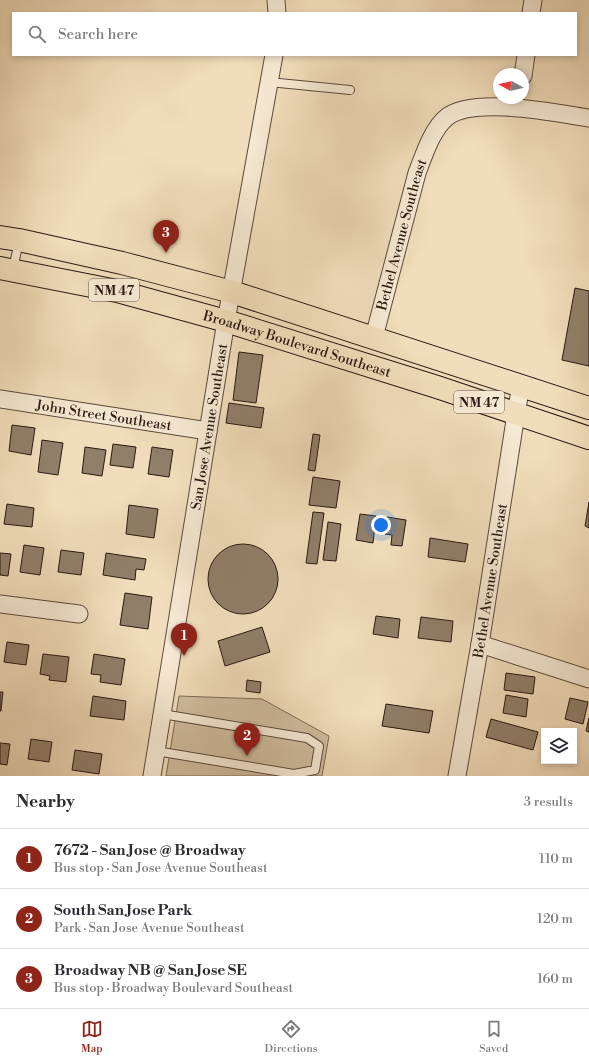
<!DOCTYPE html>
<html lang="en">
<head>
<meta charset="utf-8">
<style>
	body { margin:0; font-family:"Libre Bodoni",serif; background:#f7f7f7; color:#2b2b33 }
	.controls { position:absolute; right:12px; bottom:12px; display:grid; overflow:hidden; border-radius:0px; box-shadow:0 2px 6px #0003 }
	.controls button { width:36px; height:36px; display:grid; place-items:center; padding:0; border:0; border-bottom:1px solid #e1e1e2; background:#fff; color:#2b2b33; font:20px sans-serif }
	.compass { position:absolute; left:493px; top:68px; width:36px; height:36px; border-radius:50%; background:#fff; box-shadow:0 2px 6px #0003; rotate:278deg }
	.you { position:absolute; left:381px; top:525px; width:14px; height:14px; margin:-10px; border:3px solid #fff; border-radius:50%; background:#1a73e8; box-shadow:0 0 0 6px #1a73e833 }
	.badge { display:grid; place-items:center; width:26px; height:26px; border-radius:50%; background:#8f2418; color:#fff; font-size:13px; font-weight:700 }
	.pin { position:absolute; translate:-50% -33px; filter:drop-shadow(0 1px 2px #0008) }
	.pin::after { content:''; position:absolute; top:21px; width:14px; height:12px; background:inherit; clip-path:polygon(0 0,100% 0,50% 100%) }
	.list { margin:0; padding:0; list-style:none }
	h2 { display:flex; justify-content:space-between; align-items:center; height:52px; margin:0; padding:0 16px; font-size:17px }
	h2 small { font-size:13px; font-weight:400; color:#7c7c81 }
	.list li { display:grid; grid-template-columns:26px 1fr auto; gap:12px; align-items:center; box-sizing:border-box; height:60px; padding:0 16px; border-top:1px solid #e1e1e2 }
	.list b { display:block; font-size:15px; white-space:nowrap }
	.list p { margin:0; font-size:13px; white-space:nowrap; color:#7c7c81 }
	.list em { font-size:13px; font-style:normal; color:#7c7c81 }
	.icon { flex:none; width:22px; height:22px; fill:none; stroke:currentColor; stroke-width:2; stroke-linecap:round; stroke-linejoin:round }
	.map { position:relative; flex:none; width:589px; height:776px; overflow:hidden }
	.search { position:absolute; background:#fff; box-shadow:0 2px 6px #0003; left:12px; right:12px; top:12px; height:44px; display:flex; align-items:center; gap:10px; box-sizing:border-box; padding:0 14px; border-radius:0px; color:#7c7c81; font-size:15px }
	.sheet { height:232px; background:#fff }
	nav { display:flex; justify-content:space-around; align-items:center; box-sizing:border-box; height:56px; border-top:1px solid #e1e1e2; background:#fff; font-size:11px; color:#7c7c81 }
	nav a { display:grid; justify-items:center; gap:2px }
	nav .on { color:#8f2418 }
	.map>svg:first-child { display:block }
	.green { fill:#cfbc9e; stroke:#7c6a58 }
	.building { fill:#917f6a; stroke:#2a1912 }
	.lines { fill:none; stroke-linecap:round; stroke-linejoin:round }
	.service-casing { stroke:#5c4a3c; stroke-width:10 }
	.minor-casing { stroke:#5c4a3c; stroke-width:19 }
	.primary-casing { stroke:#2a1912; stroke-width:24 }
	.service { stroke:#f6e9d3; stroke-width:8 }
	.minor { stroke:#f6e9d3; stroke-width:17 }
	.primary { stroke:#f1ddbb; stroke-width:22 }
	.labels { text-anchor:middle; stroke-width:3; stroke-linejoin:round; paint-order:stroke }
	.shield { fill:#f6e9d3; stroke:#67574c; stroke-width:1 }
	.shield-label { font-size:13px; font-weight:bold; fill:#2a1912 }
	.street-label { font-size:14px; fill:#2a1912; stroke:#f6e9d3 }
</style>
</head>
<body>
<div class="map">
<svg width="589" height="776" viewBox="0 0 589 776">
	<rect width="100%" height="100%" fill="#f1ddbb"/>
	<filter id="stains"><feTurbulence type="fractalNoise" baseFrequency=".005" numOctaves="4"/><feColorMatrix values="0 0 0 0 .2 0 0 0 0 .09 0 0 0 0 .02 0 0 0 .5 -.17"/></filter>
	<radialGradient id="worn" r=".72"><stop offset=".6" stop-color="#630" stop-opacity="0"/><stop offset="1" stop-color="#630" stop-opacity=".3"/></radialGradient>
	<polygon class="green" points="179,696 262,699 329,736 322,776 166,776"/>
	<g class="building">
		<polygon points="575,288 589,291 589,366 562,360"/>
		<polygon points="239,352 263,355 256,403 233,400"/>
		<polygon points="229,403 264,408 261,428 226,423"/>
		<polygon points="12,425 35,428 31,455 9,451"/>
		<polygon points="313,434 320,435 315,471 308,470"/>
		<polygon points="42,440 63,443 58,475 38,472"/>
		<polygon points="113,444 136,447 133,468 110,465"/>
		<polygon points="85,447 106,450 102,476 82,473"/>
		<polygon points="152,447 173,450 169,477 148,474"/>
		<polygon points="313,477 340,481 336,508 309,505"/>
		<polygon points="589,502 589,528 585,526"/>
		<polygon points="7,504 34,508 32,527 4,524"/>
		<polygon points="129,505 158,509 154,538 126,534"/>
		<polygon points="313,512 324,513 317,564 306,563"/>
		<polygon points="360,514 376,516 373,543 356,540"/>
		<polygon points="387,517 406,520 402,546 391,545 392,535 385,534"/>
		<polygon points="328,522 341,524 336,561 323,560"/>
		<polygon points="430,538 468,544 465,562 428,557"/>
		<circle cx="243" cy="579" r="35"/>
		<polygon points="24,545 44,548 40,575 20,572"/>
		<polygon points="61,550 84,553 81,575 58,572"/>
		<polygon points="0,553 11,554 8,576 0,575"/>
		<polygon points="106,553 146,559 144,570 136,569 135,580 103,575"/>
		<polygon points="125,593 152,597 148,629 120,625"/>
		<polygon points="376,616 400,619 398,638 373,634"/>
		<polygon points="421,617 453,621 451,642 418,638"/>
		<polygon points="262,627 270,652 225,666 218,641"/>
		<polygon points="7,642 29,645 26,665 4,662"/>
		<polygon points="43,654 69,657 66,682 49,680 50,676 40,674"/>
		<polygon points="94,654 125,659 121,685 100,682 101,675 91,674"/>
		<polygon points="506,673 535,677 533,694 504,690"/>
		<polygon points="247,680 261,682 260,693 246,691"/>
		<polygon points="0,692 3,692 1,711 0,711"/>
		<polygon points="506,695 528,699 526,717 503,713"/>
		<polygon points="93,696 126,701 124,720 90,716"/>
		<polygon points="570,698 588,702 583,724 565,719"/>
		<polygon points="386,704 433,711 429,733 382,726"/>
		<polygon points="589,718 589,732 586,731"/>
		<polygon points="491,719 538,732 533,750 486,737"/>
		<polygon points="31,739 52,742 49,762 28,759"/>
		<polygon points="0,743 10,744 7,765 0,764"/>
		<polygon points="75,750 102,754 99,774 72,770"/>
	</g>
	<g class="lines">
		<g class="service-casing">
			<g id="service">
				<polyline points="269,82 350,90"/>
				<polyline points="13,269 19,241"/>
				<polyline points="156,751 294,774 315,770 319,746 307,738 162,714"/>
			</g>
		</g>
		<g class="minor-casing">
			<g id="minor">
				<polyline points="276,0 277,13"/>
				<polyline points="531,13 533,0"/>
				<polyline points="523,76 526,55"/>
				<path id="s1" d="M374 337 417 173C424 155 432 129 447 117 474 96 556 113 589 118"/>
				<path id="s2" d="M0 399 208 431"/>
				<polyline points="0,604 79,614"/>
				<polyline points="480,644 589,679"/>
				<path id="s3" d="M152 776 226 321 274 55"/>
				<path id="s4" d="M457 776 480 644 516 414 521 385"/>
			</g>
		</g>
		<g class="primary-casing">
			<g id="primary">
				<polyline points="0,237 19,240 122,263 232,292 589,408"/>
				<path id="s5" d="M0 268 117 291 226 321 437 387 589 438"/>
			</g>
		</g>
		<use href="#service" class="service"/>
		<use href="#minor" class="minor"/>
		<use href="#primary" class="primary"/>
	</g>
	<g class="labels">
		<g class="shield">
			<rect x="89" y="279" width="50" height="22" rx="3"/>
			<rect x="454" y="391" width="50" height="22" rx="3"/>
		</g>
		<g class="shield-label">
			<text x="114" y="295">NM 47</text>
			<text x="479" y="407">NM 47</text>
		</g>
		<g class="street-label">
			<text dy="5" stroke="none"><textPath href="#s1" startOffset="106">Bethel Avenue Southeast</textPath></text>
			<text dy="5" stroke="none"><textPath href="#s5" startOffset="307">Broadway Boulevard Southeast</textPath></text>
			<text dy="5" stroke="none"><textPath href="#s2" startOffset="105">John Street Southeast</textPath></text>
			<text dy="5" stroke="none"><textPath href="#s3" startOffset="354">San Jose Avenue Southeast</textPath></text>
			<text dy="5" stroke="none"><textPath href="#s4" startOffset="198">Bethel Avenue Southeast</textPath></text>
		</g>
	</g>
	<rect width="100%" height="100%" filter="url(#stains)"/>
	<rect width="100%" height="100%" fill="url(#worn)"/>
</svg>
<div class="controls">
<button><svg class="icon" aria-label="layers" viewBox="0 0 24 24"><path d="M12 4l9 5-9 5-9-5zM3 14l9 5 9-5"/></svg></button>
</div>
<svg class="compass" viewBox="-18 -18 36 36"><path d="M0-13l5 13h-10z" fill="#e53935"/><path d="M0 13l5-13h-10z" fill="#7c7c81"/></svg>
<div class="you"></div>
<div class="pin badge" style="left:184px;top:656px">1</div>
<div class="pin badge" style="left:247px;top:756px">2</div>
<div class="pin badge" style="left:166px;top:253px">3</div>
<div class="search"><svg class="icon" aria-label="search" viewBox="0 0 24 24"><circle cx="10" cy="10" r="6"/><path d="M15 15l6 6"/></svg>Search here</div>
</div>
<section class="sheet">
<h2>Nearby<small>3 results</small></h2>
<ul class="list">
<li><span class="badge">1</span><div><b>7672 - San Jose @ Broadway</b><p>Bus stop · San Jose Avenue Southeast</p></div><em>110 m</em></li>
<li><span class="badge">2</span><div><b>South San Jose Park</b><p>Park · San Jose Avenue Southeast</p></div><em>120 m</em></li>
<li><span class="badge">3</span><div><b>Broadway NB @ San Jose SE</b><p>Bus stop · Broadway Boulevard Southeast</p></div><em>160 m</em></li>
</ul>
</section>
<nav>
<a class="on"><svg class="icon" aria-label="map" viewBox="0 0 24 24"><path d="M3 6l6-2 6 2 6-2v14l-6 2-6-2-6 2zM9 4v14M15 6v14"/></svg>Map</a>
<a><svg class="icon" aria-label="directions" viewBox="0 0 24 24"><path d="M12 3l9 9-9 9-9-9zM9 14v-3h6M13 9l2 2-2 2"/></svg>Directions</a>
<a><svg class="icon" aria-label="saved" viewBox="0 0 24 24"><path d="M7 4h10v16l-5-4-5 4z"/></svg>Saved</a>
</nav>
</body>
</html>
